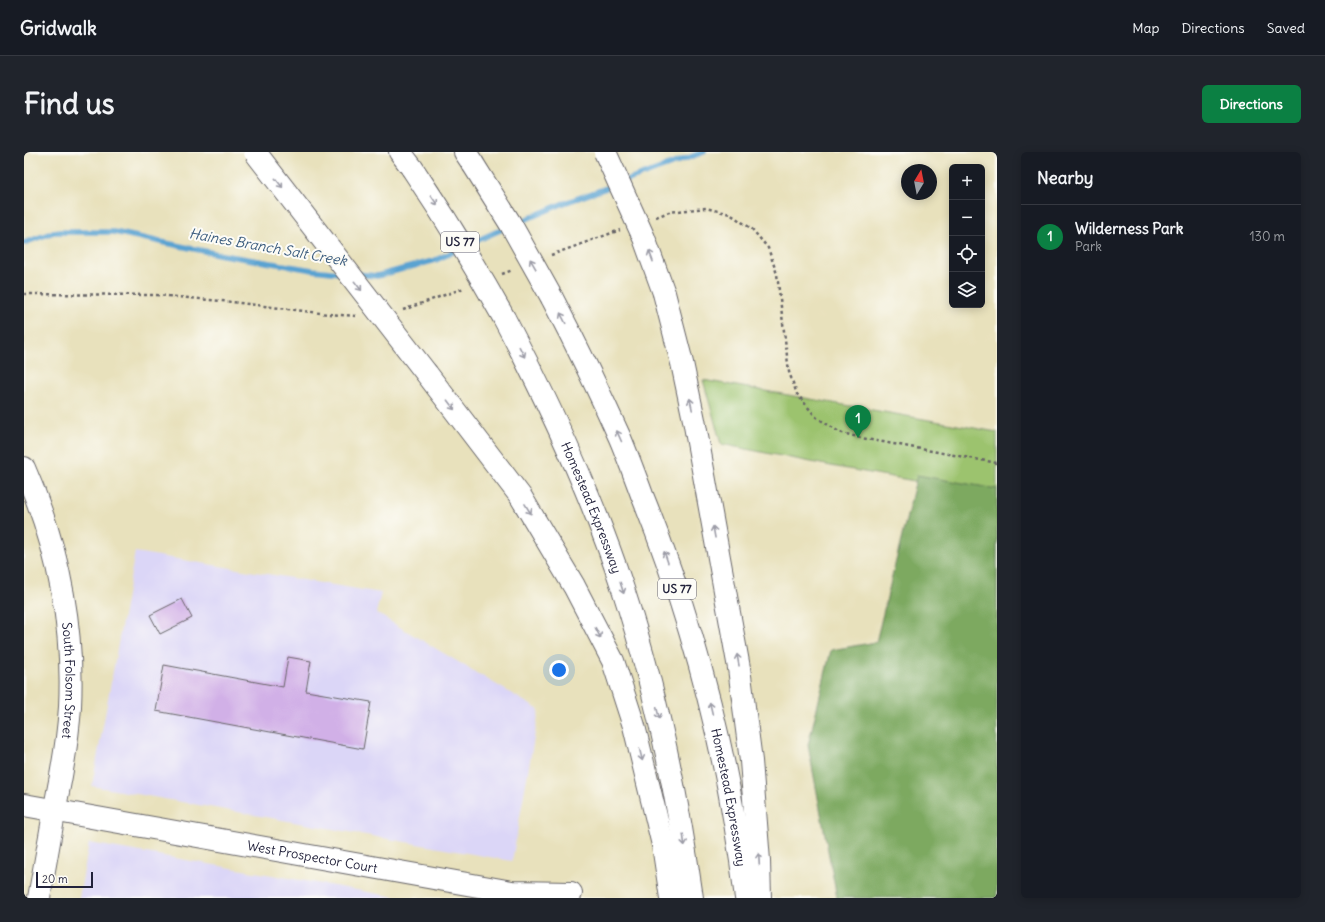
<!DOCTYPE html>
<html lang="en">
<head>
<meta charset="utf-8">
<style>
	body { margin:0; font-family:Delius,sans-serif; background:#20242c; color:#f1f3f6 }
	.controls { position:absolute; right:12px; top:12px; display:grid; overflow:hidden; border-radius:6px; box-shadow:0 2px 10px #0003 }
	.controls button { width:36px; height:36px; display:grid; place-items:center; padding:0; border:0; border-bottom:1px solid #363941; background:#171b24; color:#f1f3f6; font:20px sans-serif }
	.compass { position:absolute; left:877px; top:12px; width:36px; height:36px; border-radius:50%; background:#171b24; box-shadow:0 2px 10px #0003; rotate:10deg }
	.scale { position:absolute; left:12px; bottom:10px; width:57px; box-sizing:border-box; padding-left:4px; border:2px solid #22223b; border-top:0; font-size:11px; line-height:14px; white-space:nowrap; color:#22223b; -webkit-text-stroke:3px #fdfcf7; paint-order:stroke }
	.you { position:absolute; left:535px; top:518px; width:14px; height:14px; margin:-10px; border:3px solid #fff; border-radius:50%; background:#1a73e8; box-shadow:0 0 0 6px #1a73e833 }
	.badge { display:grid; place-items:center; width:26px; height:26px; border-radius:50%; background:#0b8043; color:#fff; font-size:13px; font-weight:700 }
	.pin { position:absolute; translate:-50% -33px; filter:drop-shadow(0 1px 2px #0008) }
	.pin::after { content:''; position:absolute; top:21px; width:14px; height:12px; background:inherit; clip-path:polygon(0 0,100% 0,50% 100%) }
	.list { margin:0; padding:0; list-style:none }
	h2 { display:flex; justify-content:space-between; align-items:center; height:52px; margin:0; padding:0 16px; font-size:17px }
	h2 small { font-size:13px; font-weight:400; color:#9ea1a6 }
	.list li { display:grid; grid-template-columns:26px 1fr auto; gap:12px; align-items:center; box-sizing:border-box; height:64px; padding:0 16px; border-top:1px solid #363941 }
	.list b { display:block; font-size:15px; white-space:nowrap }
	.list p { margin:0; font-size:13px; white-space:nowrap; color:#9ea1a6 }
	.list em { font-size:13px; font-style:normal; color:#9ea1a6 }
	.icon { flex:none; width:22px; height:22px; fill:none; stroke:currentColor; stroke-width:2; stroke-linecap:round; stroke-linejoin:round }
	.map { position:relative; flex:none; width:973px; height:746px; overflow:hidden; border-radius:6px }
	header { display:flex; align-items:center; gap:24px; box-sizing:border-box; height:56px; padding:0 20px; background:#171b24; border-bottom:1px solid #363941 }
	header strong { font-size:19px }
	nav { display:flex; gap:22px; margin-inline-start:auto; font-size:14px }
	.intro { display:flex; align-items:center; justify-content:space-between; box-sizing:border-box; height:96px; padding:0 24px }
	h1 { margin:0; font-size:28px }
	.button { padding:10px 18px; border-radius:6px; background:#0b8043; color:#fff; font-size:14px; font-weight:700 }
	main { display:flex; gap:24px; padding:0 24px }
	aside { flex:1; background:#171b24; border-radius:6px; box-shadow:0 2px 10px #0003 }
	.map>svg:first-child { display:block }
	.built { fill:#dbd6f7 }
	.green { fill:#9cc36e; stroke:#5f7254 }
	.forest { fill:#7da961; stroke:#50664e }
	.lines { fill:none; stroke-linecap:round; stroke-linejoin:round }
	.stream { stroke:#5aa3d1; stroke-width:5.5 }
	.building { fill:#d1b0e7 }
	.minor-casing { stroke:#676568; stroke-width:24 }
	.major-casing { stroke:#676568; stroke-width:24 }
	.highway-casing { stroke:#676568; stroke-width:24 }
	.path { stroke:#676568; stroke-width:2.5; stroke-dasharray:3 3; stroke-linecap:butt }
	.minor { stroke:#fff; stroke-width:22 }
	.major { stroke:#fff; stroke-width:22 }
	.highway { stroke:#fff; stroke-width:22 }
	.highway-bridge-casing { stroke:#676568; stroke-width:24; stroke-linecap:butt }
	.highway-bridge { stroke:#fff; stroke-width:22 }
	.oneway { stroke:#9c9ca7 }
	.labels { text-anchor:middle; stroke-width:4; stroke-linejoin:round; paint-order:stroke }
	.shield { fill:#fdfcf7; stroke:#646373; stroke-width:1 }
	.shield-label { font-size:12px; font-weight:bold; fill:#22223b }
	.street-label { font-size:13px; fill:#22223b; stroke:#fdfcf7 }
	.water-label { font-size:14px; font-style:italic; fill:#3b5c7e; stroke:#fdfcf7 }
</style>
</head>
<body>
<header>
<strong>Gridwalk</strong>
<nav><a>Map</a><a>Directions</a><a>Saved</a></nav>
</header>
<div class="intro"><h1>Find us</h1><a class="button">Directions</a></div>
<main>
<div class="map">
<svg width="973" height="746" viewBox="0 0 973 746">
	<rect width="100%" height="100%" fill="#fdfcf7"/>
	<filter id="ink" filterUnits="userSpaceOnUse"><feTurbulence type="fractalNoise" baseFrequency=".025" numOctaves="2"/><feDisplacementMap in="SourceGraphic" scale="8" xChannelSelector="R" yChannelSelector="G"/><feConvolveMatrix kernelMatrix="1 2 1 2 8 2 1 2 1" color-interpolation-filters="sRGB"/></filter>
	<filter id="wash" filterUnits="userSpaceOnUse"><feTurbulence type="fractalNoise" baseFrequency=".012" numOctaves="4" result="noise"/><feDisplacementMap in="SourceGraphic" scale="16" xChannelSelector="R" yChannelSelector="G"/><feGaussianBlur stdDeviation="0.9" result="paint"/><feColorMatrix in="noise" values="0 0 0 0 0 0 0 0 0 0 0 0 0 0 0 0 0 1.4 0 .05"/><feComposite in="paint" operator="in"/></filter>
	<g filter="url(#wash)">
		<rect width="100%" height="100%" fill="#e8e1bc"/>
		<g class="built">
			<polygon points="111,400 357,441 352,461 515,558 488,709 68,634"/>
			<polygon points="65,691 305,733 377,746 55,746"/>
		</g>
		<polygon class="green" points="679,228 973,280 973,472 896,330 807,314 697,292"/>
		<polygon class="forest" points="893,323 973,337 973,746 813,746 784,593 807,498 852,490"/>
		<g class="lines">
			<g class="stream">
				<polyline points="599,30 680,0"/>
				<polyline points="491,72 540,51 591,33"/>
				<polyline points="0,91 30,80 90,80 199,103 289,118 316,121"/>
				<polyline points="443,93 483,75"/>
				<polyline points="333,122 353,124 412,108 435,97"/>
			</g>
		</g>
		<g id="blocks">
			<g class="building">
				<polygon points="158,447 168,466 136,482 126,463"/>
				<polygon points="264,505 287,509 282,539 347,550 339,597 132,559 140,513 259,535"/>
			</g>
		</g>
	</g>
	<g filter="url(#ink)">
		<use href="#blocks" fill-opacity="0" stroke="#676568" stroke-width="1"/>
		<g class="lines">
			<g class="minor-casing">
				<g id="minor">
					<path id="s1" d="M0 653 488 740 547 741"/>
				</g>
			</g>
			<g class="major-casing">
				<g id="major">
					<path id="s2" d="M0 316C33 391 50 472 46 555 44 585 39 615 33 645 27 678 21 712 15 746"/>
				</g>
			</g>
			<g class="highway-casing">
				<g id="highway">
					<polyline points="376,0 388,16"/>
					<polyline points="441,0 449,12"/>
					<polyline points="640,141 658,211 670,268 715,516 727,609 735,709 736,746"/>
					<path id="s3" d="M528 146C552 192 575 239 596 286 604 305 611 324 618 343 670 472 705 608 722 746"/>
					<path id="s4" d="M480 166C526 253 568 343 599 437 632 538 653 640 668 746"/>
					<polyline points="403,222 497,345 550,434 589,509 610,574 639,693 647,746"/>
				</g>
			</g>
			<g class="path">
				<polyline points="632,65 645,60 682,56 706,62 728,77 744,96 753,122 765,220 773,242 792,265 815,280 837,286 973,311"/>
				<polyline points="527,103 596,78"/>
				<polyline points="478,122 489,118"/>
				<polyline points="0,142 132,143 208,150 304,162 332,164"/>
				<polyline points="379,158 440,136"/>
			</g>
			<use href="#minor" class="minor"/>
			<use href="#major" class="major"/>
			<use href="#highway" class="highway"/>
			<g class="highway-bridge-casing">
				<g id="highway-bridge">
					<polyline points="231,0 403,222"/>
					<polyline points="581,0 620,86 640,141"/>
					<polyline points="449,12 486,71 528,146"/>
					<path d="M388 16C421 65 451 114 480 166"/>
				</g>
			</g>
			<use href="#highway-bridge" class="highway-bridge"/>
		</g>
		<defs><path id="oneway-shaft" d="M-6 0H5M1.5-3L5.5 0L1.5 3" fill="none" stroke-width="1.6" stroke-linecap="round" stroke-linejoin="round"/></defs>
		<g class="oneway">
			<use href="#oneway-shaft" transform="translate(255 31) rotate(52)"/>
			<use href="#oneway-shaft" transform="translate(410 48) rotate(56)"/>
			<use href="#oneway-shaft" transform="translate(627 104) rotate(-110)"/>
			<use href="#oneway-shaft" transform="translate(509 112) rotate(-120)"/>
			<use href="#oneway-shaft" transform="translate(334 134) rotate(52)"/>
			<use href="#oneway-shaft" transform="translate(539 166) rotate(-117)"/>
			<use href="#oneway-shaft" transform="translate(498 200) rotate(63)"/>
			<use href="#oneway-shaft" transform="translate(667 252) rotate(-102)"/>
			<use href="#oneway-shaft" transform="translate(427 253) rotate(53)"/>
			<use href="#oneway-shaft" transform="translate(595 284) rotate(-114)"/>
			<use href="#oneway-shaft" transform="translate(504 357) rotate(59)"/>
			<use href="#oneway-shaft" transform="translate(690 380) rotate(-100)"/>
			<use href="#oneway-shaft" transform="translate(642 405) rotate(-109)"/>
			<use href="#oneway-shaft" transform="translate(598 436) rotate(72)"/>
			<use href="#oneway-shaft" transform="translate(574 481) rotate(63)"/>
			<use href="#oneway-shaft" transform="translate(714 508) rotate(-100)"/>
			<use href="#oneway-shaft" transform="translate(687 556) rotate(-103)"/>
			<use href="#oneway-shaft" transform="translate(634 561) rotate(76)"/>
			<use href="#oneway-shaft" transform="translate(617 603) rotate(76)"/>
			<use href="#oneway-shaft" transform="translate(660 688) rotate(82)"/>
			<use href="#oneway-shaft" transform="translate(735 707) rotate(-93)"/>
		</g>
	</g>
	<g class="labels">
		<g class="shield">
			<rect x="417" y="80" width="38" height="20" rx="3"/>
			<rect x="634" y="427" width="38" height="20" rx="3"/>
		</g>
		<g class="shield-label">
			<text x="436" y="94">US 77</text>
			<text x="653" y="441">US 77</text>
		</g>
		<g class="street-label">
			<text dy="5" stroke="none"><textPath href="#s4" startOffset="209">Homestead Expressway</textPath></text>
			<text dy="5" stroke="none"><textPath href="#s2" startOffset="219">South Folsom Street</textPath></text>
			<text dy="5" stroke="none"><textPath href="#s3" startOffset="532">Homestead Expressway</textPath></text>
			<text dy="5" stroke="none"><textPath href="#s1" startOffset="293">West Prospector Court</textPath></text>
		</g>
		<g class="water-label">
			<text transform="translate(244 95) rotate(10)" y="5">Haines Branch Salt Creek</text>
		</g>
	</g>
</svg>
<div class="controls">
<button>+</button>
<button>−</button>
<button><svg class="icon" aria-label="locate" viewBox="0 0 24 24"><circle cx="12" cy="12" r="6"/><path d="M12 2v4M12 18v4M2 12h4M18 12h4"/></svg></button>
<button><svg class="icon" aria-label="layers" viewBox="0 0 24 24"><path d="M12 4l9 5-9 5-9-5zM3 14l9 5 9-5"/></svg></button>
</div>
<svg class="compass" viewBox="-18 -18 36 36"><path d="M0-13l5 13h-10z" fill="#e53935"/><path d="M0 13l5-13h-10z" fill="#9ea1a6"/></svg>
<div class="scale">20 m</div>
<div class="you"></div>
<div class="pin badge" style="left:834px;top:286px">1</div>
</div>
<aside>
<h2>Nearby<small></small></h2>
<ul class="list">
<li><span class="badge">1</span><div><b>Wilderness Park</b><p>Park</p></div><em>130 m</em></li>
</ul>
</aside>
</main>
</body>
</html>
